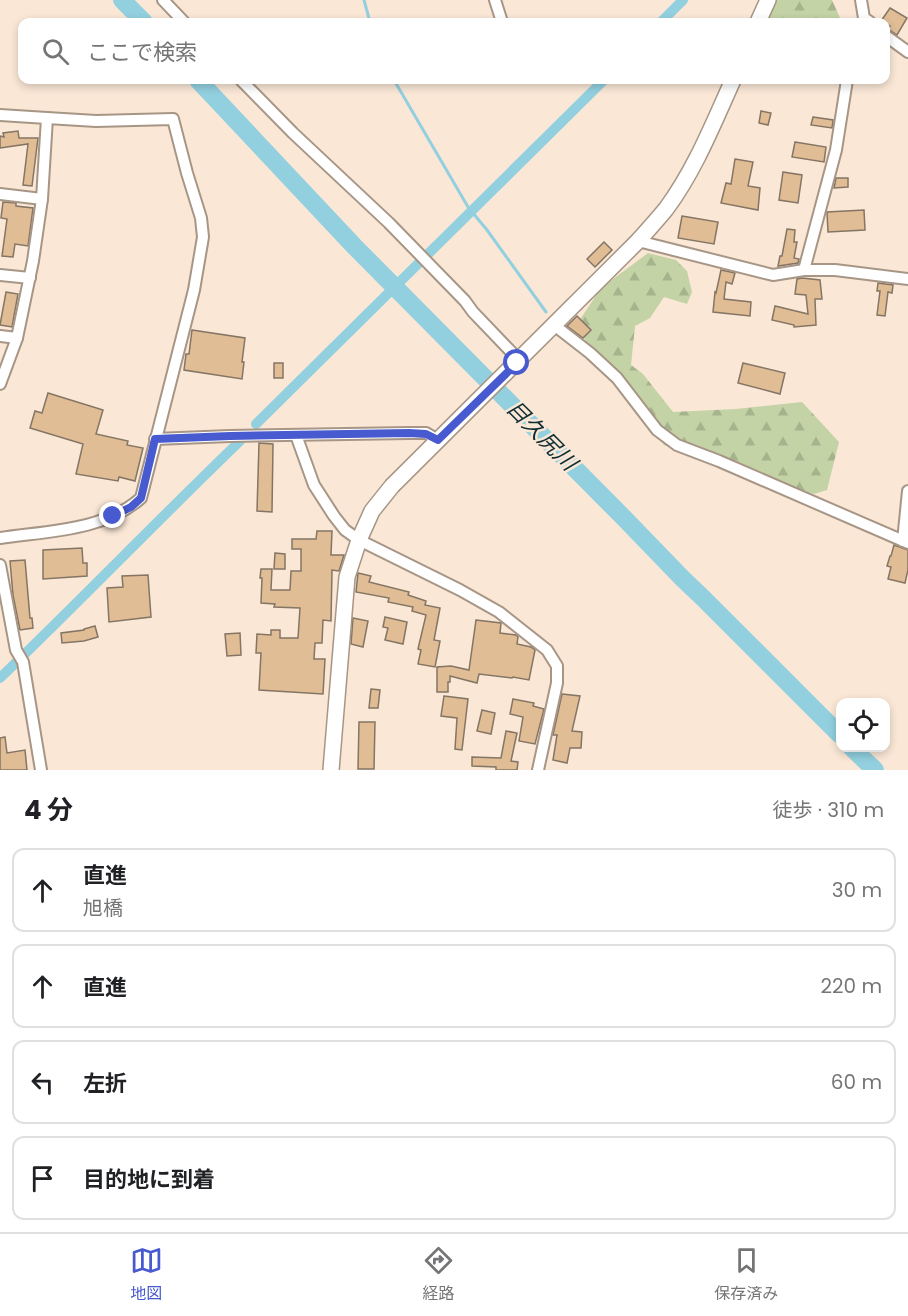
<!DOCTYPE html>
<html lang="ja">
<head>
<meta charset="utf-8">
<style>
	body { margin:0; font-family:Poppins,"Noto Sans JP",sans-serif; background:#f6f6f6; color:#202124 }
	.controls { position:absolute; right:18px; bottom:18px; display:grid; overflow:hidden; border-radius:12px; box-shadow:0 3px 9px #0003 }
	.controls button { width:54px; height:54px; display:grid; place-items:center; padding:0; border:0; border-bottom:2px solid #e0e0e0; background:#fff; color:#202124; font:30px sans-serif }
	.stop { position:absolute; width:18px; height:18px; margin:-14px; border:4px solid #485acf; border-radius:50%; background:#fff }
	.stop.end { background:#485acf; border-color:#fff; box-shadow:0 2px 6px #0008 }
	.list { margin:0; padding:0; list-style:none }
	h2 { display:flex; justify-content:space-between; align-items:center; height:78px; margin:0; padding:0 24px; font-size:26px }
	h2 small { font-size:20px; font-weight:400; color:#757577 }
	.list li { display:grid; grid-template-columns:39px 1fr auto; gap:18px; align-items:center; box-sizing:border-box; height:84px; margin:0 12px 12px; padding:0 12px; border:2px solid #e0e0e0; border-radius:12px }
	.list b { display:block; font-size:22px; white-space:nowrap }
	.list p { margin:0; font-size:20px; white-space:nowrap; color:#757577 }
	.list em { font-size:20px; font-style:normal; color:#757577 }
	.icon { flex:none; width:33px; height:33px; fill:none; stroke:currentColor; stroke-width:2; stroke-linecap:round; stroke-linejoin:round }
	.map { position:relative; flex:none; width:908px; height:770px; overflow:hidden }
	.search { position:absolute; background:#fff; box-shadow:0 3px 9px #0003; left:18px; right:18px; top:18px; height:66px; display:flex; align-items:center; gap:15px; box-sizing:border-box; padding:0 21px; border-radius:12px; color:#757577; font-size:22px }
	.sheet { height:462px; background:#fff }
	nav { display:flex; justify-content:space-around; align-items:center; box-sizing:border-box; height:84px; border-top:2px solid #e0e0e0; background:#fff; font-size:16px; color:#757577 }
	nav a { display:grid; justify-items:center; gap:3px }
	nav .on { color:#485acf }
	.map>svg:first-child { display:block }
	.forest { fill:url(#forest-firs) }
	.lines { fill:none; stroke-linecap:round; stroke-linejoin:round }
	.stream { stroke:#92d0df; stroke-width:3 }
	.canal { stroke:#92d0df; stroke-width:10 }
	.river { stroke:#92d0df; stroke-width:18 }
	.building { fill:#e0bd95; stroke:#847564; stroke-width:1.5 }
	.street-casing { stroke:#a79686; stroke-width:14 }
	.secondary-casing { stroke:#a79686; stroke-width:18 }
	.street { stroke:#fff; stroke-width:10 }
	.secondary { stroke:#fff; stroke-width:15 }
	.route { stroke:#485acf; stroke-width:8 }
	.labels { text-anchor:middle; stroke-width:5; stroke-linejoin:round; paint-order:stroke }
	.water-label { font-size:22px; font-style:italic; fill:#0f2e35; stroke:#fae7d6 }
</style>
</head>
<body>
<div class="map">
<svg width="908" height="770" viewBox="0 0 908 770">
	<defs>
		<pattern id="forest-firs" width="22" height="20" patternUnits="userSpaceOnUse" patternTransform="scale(1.5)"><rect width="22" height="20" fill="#c3d3a5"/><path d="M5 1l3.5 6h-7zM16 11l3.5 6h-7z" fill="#a6b48d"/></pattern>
	</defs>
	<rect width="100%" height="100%" fill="#fae7d6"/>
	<g class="forest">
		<polygon points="761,0 832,0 840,18 838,22 755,22"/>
		<polygon points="648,253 676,260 687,271 692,292 687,304 664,297 650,318 635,326 631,365 643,374 673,412 736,409 802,402 839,442 827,490 814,494 724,468 664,445 628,394 586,345 581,326 581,318 601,288"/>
	</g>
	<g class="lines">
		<g class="stream">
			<polyline points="364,0 370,22"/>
			<polyline points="394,80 468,207 487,230 546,312"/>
		</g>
		<g class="canal">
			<polyline points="661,22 683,0"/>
			<polyline points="256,424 604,80"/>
			<path d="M0 678C81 600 159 519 240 441"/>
		</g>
		<g class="river">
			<polyline points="122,0 144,22"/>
			<polyline points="198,80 354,246 624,518 683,579 703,598 840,735"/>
			<polyline points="852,748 875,770"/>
		</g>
	</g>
	<g class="building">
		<polygon points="890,8 907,18 897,35 888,29 890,26 881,21"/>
		<polygon points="761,111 771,113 768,125 759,123"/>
		<polygon points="813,117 833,120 832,128 811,125"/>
		<polygon points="18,131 19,138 38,138 32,186 23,185 28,144 0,148 0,136 4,137 3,133"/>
		<polygon points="795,142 826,147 824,162 792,157"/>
		<polygon points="735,159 753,162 748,186 760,188 758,210 721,203 726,183 731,184"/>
		<polygon points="783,172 802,175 798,203 779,200"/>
		<polygon points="836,178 848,178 848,187 834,188"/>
		<polygon points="3,202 16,203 16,206 33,208 28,246 15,244 13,257 2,256 7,219 1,218"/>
		<polygon points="864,210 865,230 828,232 827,212"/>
		<polygon points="682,216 718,222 714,244 678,238"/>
		<polygon points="787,229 795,230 794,242 797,242 794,258 799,259 798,263 778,266 780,256 782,256"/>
		<polygon points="604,242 612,250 595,267 587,259"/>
		<polygon points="721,270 735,273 732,284 726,282 724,299 751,302 750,316 713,312 715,292 716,293"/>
		<polygon points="802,278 820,280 822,299 815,299 816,325 794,327 794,325 772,320 775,306 808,314 806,295 795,294 797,279"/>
		<polygon points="878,283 893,285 892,293 888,292 885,316 877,315 880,291 877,291"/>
		<polygon points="6,292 18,294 12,327 0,325"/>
		<polygon points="577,316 591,330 583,338 567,326"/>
		<polygon points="192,330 245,338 242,362 244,362 242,379 184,370 186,354 189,354"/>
		<rect x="274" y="363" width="9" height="15"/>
		<polygon points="743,363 785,373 780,394 738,383"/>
		<polygon points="48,393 103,410 96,434 128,441 127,445 143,448 135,481 119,477 118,481 76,474 83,444 30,428 35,411 42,413"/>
		<polygon points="259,443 273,444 272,512 257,511"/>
		<polygon points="317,531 332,531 331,555 344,555 339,571 332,570 331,621 323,620 322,643 315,643 314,659 325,659 323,694 259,690 261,653 256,653 257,634 271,635 271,630 280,630 280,638 298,638 300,608 274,607 275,604 261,603 262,578 260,578 261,569 272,569 271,590 290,590 291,571 301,571 301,549 292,549 292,539 316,539"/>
		<polygon points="894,545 908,550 908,570 905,583 888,579 891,567 887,566 890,556 891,556"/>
		<polygon points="82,548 83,563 87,563 87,576 43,579 43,550"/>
		<polygon points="275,553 285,554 285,569 274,569"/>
		<polygon points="25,560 30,618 32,618 33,628 20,630 13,595 10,561"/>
		<polygon points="358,573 371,576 369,582 409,592 408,595 426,601 425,605 440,608 434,640 440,641 435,667 418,664 421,650 418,649 426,615 412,611 413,607 388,602 389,598 356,592"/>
		<polygon points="148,575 151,617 109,622 107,588 123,587 122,576"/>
		<polygon points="385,617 407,622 403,644 385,640 388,628 383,627"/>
		<polygon points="353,618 368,621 363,647 351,644"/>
		<polygon points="476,620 501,623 500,633 516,635 518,637 517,644 531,647 535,650 529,680 513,677 512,678 479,674 477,683 450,676 450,682 448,682 448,692 437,692 437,667 451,666 469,670"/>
		<polygon points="95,626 98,637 84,641 62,643 61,633 84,630 84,629"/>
		<polygon points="240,633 241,655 227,656 225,634"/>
		<polygon points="371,689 380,690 378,708 369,708"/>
		<polygon points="562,694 580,696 572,731 582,732 581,748 570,748 567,763 553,760 557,735 553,735"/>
		<polygon points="444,696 468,699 462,750 455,749 457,718 441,716"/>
		<polygon points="513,699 534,703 533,706 544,709 535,744 519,741 523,717 510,714"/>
		<polygon points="482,710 495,713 491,734 477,731"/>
		<polygon points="359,722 375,722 374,769 358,769"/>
		<polygon points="506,731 517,733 511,761 518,762 517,770 496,770 496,767 472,766 472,757 501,758"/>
		<polygon points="5,737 7,753 25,750 27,770 0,770 0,738"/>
	</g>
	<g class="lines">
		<g class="street-casing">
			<g id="street">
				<polyline points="163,0 184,22"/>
				<polyline points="495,0 502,22"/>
				<polyline points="861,0 864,18 870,22"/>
				<polyline points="886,36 908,52"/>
				<polyline points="241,80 293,133 389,223 465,301 473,312 519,360"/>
				<polyline points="0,115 47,118 42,199 33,261 17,338 0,384"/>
				<polyline points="0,194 42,199"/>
				<polyline points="638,241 773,275 804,270 835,270 908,279"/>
				<polyline points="804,270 836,150 847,80"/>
				<polyline points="0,275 30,278"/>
				<polyline points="554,325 590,353 617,378 657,430 677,445 719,461 908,543"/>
				<polyline points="0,336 17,338"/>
				<polyline points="296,435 314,485 334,516 345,530 359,540 460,590 499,612 547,650 557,666 557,683 538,770"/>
				<polyline points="155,439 230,436 409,433 426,433 438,440"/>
				<path d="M0 538C47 531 104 531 141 498L194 290 203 237 201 218 187 173 173 119 96 121 47 118"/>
				<polyline points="903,541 908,491"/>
				<polyline points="0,565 16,650 23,662 41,770"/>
			</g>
		</g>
		<g class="secondary-casing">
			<g id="secondary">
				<polyline points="758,22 768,0"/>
				<path d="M331 770 347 577 359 540 372 511 392 486 638 241C647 231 657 220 666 209 695 170 713 124 733 80"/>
			</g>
		</g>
		<use href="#street" class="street"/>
		<use href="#secondary" class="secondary"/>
	</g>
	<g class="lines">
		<polyline class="route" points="113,516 131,507 141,498 155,439 230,436 409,433 426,434 438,440 517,363"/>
	</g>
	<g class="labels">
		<g class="water-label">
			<text transform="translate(542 435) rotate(45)" y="8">目久尻川</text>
		</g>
	</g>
</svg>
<div class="controls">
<button><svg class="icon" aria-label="locate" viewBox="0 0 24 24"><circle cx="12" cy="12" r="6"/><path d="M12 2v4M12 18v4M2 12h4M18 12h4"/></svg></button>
</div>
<div class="stop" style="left:517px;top:363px"></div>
<div class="stop end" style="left:113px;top:516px"></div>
<div class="search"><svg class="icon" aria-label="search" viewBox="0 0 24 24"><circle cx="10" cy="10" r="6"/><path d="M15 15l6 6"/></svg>ここで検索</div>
</div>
<section class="sheet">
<h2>4 分<small>徒歩 · 310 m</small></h2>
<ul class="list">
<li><svg class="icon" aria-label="ahead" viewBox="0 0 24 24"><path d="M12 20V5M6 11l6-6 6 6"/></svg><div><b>直進</b><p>旭橋</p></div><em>30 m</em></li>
<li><svg class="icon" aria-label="ahead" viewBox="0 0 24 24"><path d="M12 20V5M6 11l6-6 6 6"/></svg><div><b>直進</b></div><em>220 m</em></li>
<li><svg class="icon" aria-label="left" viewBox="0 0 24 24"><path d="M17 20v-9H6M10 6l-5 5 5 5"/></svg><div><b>左折</b></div><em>60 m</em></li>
<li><svg class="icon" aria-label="arrive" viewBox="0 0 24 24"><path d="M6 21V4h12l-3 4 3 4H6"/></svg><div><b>目的地に到着</b></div></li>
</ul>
</section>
<nav>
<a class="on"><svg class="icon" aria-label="map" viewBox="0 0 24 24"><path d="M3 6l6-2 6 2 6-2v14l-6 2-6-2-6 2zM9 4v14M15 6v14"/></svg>地図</a>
<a><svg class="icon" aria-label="directions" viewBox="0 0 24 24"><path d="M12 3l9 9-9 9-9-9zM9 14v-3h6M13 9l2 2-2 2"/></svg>経路</a>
<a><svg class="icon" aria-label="saved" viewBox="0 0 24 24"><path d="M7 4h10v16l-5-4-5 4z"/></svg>保存済み</a>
</nav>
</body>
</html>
